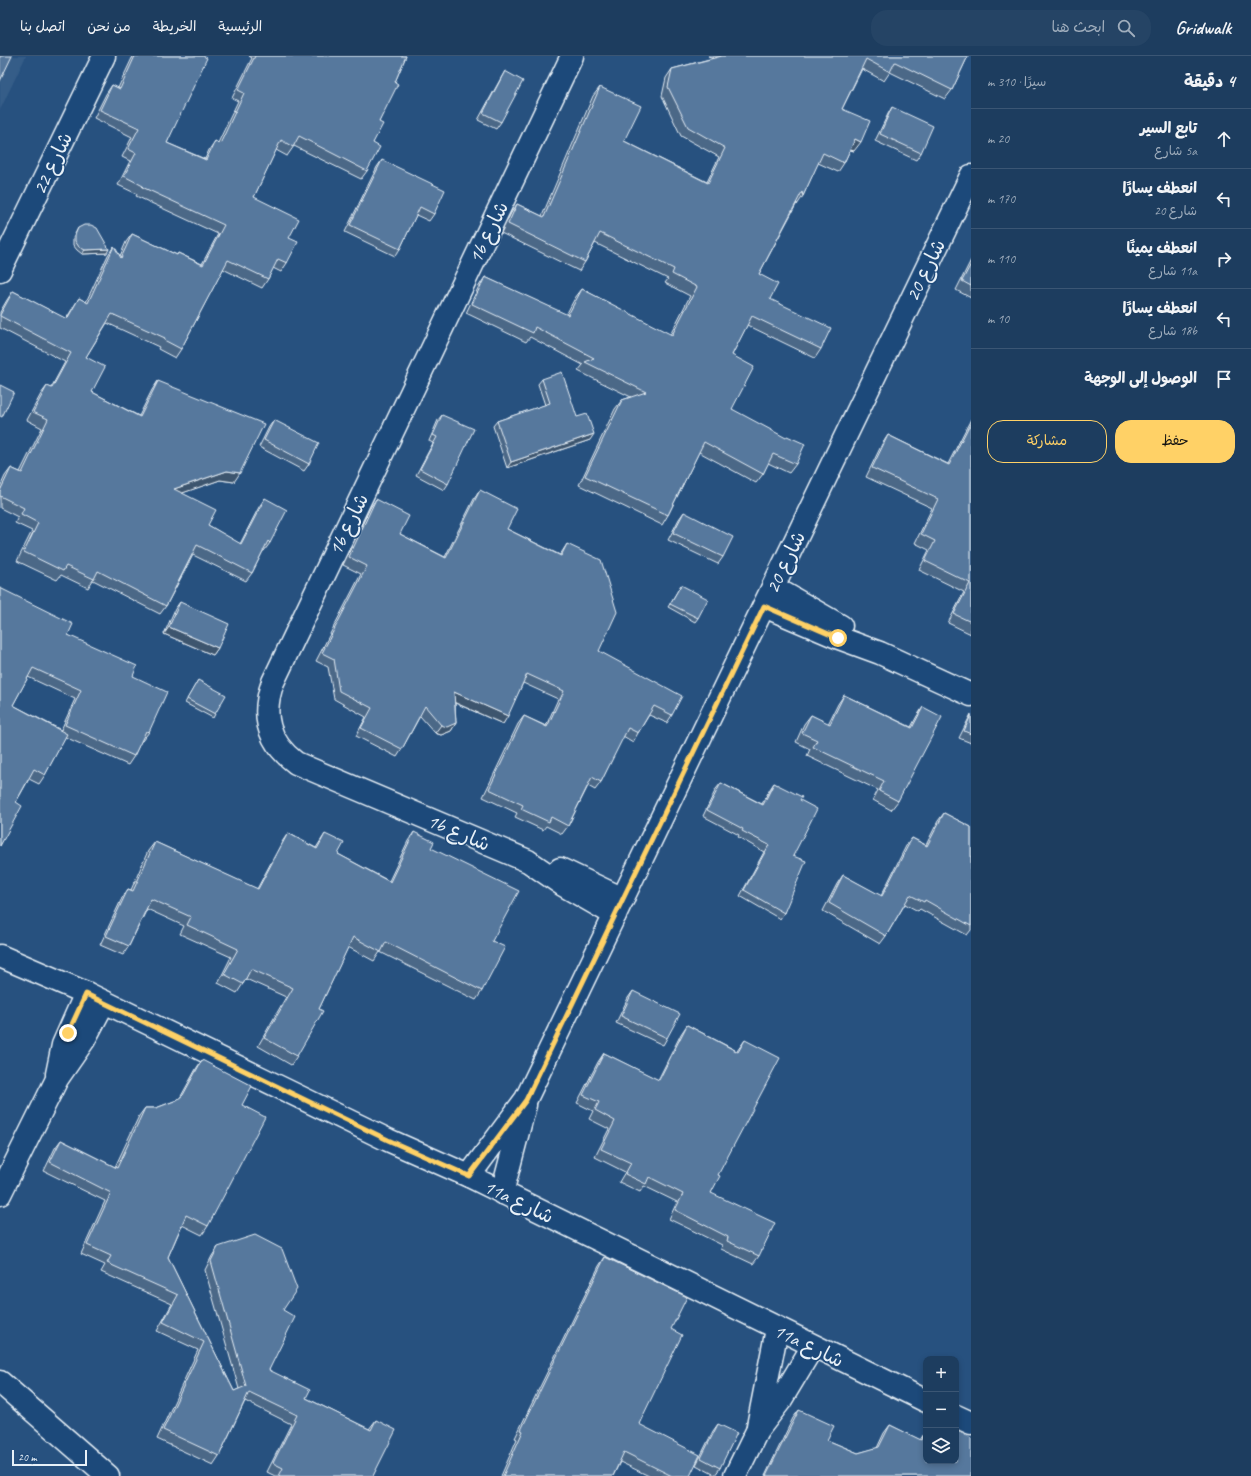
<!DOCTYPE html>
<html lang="ar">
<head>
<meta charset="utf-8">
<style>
	body { margin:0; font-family:Caveat,"Playpen Sans Arabic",sans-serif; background:#254465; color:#f1f3f6; direction:rtl }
	.controls { position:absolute; right:12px; bottom:12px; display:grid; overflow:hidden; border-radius:8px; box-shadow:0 2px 6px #0003 }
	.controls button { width:36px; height:36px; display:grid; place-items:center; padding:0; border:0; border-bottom:1px solid #3b5674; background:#1d3d5f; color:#f1f3f6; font:20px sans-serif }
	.scale { position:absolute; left:12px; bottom:10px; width:75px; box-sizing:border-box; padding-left:4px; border:2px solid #e8f1f8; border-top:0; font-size:11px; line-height:14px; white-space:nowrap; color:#e8f1f8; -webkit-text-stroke:3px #1f4a7a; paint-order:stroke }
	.stop { position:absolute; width:12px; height:12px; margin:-9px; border:3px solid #ffd166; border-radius:50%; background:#fff }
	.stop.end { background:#ffd166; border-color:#fff; box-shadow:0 1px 4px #0008 }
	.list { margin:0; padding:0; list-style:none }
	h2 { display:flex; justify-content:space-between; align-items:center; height:52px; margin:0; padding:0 16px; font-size:17px }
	h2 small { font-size:13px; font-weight:400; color:#a0aebd }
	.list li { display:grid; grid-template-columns:26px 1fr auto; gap:12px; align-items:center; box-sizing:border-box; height:60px; padding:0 16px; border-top:1px solid #3b5674 }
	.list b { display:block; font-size:15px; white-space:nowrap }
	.list p { margin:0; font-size:13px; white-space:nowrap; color:#a0aebd }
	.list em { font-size:13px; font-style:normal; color:#a0aebd }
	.actions { display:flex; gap:8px; padding:12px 16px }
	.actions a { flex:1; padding:9px 0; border:1px solid #ffd166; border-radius:16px; text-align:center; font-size:14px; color:#ffd166 }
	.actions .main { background:#ffd166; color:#111 }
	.icon { flex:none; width:22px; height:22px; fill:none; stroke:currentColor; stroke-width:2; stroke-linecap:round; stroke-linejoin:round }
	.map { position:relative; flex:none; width:971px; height:1420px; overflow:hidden; direction:ltr }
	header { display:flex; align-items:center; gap:24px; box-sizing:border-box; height:56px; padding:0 20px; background:#1d3d5f; border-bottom:1px solid #3b5674 }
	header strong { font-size:19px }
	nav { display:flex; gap:22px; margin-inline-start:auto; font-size:14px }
	.search { width:280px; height:36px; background:#254465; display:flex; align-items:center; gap:10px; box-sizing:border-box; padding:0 14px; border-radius:16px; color:#a0aebd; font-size:15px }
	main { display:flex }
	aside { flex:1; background:#1d3d5f }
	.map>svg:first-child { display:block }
	.built { fill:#355d88 }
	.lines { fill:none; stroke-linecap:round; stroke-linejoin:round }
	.minor-casing { stroke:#e8f1f8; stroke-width:25 }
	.minor { stroke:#1f4a7a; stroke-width:22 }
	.wall { fill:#4b6787; stroke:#e8f1f8; fill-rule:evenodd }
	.shaded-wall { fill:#3d546e; stroke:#e8f1f8 }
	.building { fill:#57789d; stroke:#e8f1f8 }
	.route { stroke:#ffd166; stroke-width:5 }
	.labels { text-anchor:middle; stroke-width:3; stroke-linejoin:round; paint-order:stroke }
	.street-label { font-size:20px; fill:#e8f1f8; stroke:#1f4a7a }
</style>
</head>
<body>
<header>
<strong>Gridwalk</strong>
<div class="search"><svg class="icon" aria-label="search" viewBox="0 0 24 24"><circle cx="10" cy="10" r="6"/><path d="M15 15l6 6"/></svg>ابحث هنا</div>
<nav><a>الرئيسية</a><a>الخريطة</a><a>من نحن</a><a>اتصل بنا</a></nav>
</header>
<main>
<aside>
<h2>4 دقيقة<small>سيرًا · 310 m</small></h2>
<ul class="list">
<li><svg class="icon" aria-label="ahead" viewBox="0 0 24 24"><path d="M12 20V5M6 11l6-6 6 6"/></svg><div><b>تابع السير</b><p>5a شارع</p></div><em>20 m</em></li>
<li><svg class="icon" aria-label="left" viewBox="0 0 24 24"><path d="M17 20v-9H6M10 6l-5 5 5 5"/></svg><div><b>انعطف يسارًا</b><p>شارع 20</p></div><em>170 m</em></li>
<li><svg class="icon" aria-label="right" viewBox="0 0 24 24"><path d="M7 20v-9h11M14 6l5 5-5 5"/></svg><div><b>انعطف يمينًا</b><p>11a شارع</p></div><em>110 m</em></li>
<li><svg class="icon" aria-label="left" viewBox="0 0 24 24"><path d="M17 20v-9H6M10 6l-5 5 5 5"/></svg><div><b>انعطف يسارًا</b><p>18b شارع</p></div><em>10 m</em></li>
<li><svg class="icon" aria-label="arrive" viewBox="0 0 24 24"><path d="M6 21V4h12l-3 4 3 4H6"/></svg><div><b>الوصول إلى الوجهة</b></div></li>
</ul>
<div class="actions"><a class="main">حفظ</a><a>مشاركة</a></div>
</aside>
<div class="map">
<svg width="971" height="1420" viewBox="0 0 971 1420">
	<rect width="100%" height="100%" fill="#27517f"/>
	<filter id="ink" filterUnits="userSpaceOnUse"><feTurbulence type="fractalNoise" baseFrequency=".025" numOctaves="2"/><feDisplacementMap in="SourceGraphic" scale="8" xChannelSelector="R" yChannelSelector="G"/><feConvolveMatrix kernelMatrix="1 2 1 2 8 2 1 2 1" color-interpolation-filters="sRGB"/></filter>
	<g filter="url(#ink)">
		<polygon class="built" points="0,0 26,0 0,54"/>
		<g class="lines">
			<g class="minor-casing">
				<g id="minor">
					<path d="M572 0 273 626C261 659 268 686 296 707L528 805 563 829 615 859"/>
					<polyline points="0,214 104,0"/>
					<polyline points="773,531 841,570"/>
					<polyline points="764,550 839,582 880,597 971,639"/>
					<polyline points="560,813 623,843"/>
					<polyline points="0,900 86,937 388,1084 469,1120 926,1345"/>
					<polyline points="57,1018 63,989 86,937"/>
					<polyline points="469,1120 526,1043 971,120"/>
					<polyline points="502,1137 525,1049"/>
					<polyline points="0,1138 57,1023 84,984 104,946"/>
					<polyline points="0,1326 108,1420"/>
					<polyline points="956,1360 971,1367"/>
					<polyline points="758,1370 777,1273"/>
					<polyline points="735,1420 757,1375 780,1345 813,1290"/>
				</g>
			</g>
			<use href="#minor" class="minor"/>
		</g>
		<g class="wall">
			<polygon points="133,0 203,0 167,87 205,103 209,94 215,85 218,87 238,45 232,42 252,2 249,0 406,0 395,26 379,66 373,87 367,115 361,123 294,90 287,100 276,94 254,141 289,182 287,207 281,216 273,212 268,223 262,232 223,213 181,293 175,302 158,293 159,291 107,267 86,301 92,336 139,360 152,334 158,325 234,426 220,424 182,437 208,469 240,488 259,451 265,442 270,487 264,495 263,495 252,517 246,525 193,499 166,550 160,558 93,524 88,532 61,519 57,524 17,505 32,475 15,467 18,461 0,452 0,431 5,420 11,412 20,416 42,372 27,364 41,338 47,330 51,332 65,306 0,272 0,256 7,244 13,235 66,263 79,242 86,246 108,199 114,190 120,200 126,186 132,178 177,199 178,197 202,208 218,178 136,140 137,138 118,129 130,105 122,101 132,81 94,62 106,38 112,29 118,32"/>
			<polygon points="708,0 968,0 952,34 945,43 890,16 884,25 862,13 842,53 854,95 850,94 844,107 838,116 818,107 803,140 797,149 797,147 759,218 770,243 821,293 815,302 747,269 732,299 732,353 796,408 789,417 768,407 763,418 756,427 699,396 668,459 662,469 579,429 615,353 622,344 631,341 578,315 583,309 530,281 526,286 466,257 479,230 485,221 566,259 575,242 582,233 670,279 690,240 665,227 668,223 595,187 585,206 579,215 501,177 511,157 517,148 542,160 593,40 600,31 624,85 707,126 719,101 681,80 662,40 666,22 672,13 713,2"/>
			<polygon points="505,15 501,66 496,73 478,64 501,22"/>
			<polygon points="892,51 921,97 916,104 875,85 888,58"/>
			<polygon points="382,104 434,158 429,165 416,159 400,193 395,200 345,176 377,111"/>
			<polygon points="78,172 107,197 82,198 77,194 73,189 73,182"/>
			<polygon points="971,204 971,242 956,234"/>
			<polygon points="542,323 577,361 590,384 507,412 493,370 497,365 545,349 538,328"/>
			<polygon points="442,359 448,428 444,434 416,419 433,387 429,385 438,364"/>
			<polygon points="971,363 971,578 948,567 964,536 919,514 929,494 915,487 932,452 866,421 882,388 888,379 948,408"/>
			<polygon points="274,364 309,408 304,415 259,391 269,371"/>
			<polygon points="480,434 507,473 560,499 567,488 599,595 672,659 667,667 649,659 638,677 633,686 623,680 601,726 595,734 588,730 568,770 562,778 546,770 543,774 515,761 517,757 483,741 518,668 524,660 546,670 558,643 523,627 503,668 455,647 456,667 451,675 441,679 435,677 420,660 402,693 397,701 356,680 366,661 334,643 328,611 316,605 361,518 343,509 370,452 376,443 400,478 445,501 474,443"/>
			<polygon points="684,456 723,501 718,508 668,484 679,463"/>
			<polygon points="681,529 698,562 695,566 668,551"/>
			<path d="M0 532 68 579 133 620 149 676 142 685H141L134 700 128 709 65 681 45 719 39 728 29 723 16 746 0 790ZM28 621 75 643 61 674 13 649Z"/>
			<polygon points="180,546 218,592 213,599 164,578 175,553"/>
			<polygon points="198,624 215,658 213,662 185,647"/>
			<polygon points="844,639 911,671 917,660 923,651 898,745 891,754 873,744 878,734 807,700 810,693 796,686 804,668 811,659 828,668 838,648"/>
			<polygon points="971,658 971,687 959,682"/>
			<polygon points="721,727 762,748 770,733 774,727 800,744 793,800 784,857 780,863 740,840 764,796 738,781 739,779 703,760 716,733"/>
			<polygon points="944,757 971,771 971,874 967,879 920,853 918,855 905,848 886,880 880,888 823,855 837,828 843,819 881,840 906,790 912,782 926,789 938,765"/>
			<polygon points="414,776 431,792 492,885 482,935 476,944 380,896 374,905 348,891 297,1000 291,1009 258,990 286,941 246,923 237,937 218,927 231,901 180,878 184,870 147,853 129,890 123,899 100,889 122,842 128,833 131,834 148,795 155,786 257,833 282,786 288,777 316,792 325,778 338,798 389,825 408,785"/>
			<polygon points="633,935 667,982 663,989 616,967 628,942"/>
			<polygon points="687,969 737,995 745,984 718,1119 711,1137 759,1200 753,1208 721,1193 722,1189 669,1163 677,1146 644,1130 640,1136 619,1126 625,1116 595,1101 609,1073 589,1063 593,1055 577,1047 598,1006 604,997 658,1024 681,978"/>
			<polygon points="202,1004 242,1049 208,1170 202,1179 182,1169 168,1201 234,1335 239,1333 205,1214 212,1200 218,1191 283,1254 269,1314 306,1342 369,1373 376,1364 373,1420 275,1420 267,1416 291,1368 245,1345 219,1400 213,1409 157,1383 198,1294 157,1275 172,1248 101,1216 105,1209 81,1198 105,1145 44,1115 55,1092 61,1084 115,1111 139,1060 145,1052 156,1052 177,1044 180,1042 196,1013"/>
			<polygon points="605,1201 671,1273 639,1368 690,1420 649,1420 620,1406 613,1420 501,1420 517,1383 515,1382 599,1210"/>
			<polygon points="799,1354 827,1384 858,1397 877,1392 884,1377 890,1369 920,1384 924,1378 971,1420 765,1420 793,1362"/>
			<polygon points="718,1368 720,1412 715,1419 696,1409 713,1375"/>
		</g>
		<g class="shaded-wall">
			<polygon points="855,83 861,86 854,95 848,93"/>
			<polygon points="109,193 107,197 82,198 85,194"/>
			<polygon points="594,378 590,384 507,412 511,406"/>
			<polygon points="227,415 240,417 234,426 220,424 168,442 174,433"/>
			<polygon points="169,571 218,592 213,599 164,578"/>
			<polygon points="454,636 508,660 503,668 449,644"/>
			<polygon points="456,667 451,675 441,679 435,677 441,669"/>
		</g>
		<g class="building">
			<polygon points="0,0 12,0 0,25"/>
			<polygon points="135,0 203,0 207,2 167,87 206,104 215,85 220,88 244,37 238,34 255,0 406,0 395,26 398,28 379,66 383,68 373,87 380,91 367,115 299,80 293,91 281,84 254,141 299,163 289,182 298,186 287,207 278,203 268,223 228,204 181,293 164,284 165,282 112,258 86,301 105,311 92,336 140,361 158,325 264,368 240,417 227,415 174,433 216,454 208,469 241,488 265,442 287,454 270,487 268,485 252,517 197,489 166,550 98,515 94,523 66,510 63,515 24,496 38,467 21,458 24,452 0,440 0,435 11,412 22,417 48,363 33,356 47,330 52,332 71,297 0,260 0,259 13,235 67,263 79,242 88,247 114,190 121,202 132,178 177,199 178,197 203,209 224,169 142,131 143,130 124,120 136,97 128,93 139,72 100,54 112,29 120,33"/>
			<polygon points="722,0 968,0 952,34 895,6 890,16 866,3 842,53 870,65 861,86 855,83 844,107 823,97 803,140 802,136 759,218 778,228 770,243 831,272 821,293 752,260 732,299 754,311 732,353 786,382 787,380 805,388 796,408 773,398 763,418 704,386 668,459 585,420 622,344 646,336 585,306 594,302 535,271 533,277 472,248 485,221 568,259 582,233 672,279 697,231 672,218 674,213 600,177 585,206 508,168 517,148 544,161 600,31 641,50 624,85 708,127 725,92 688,71 668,31 672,13"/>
			<polygon points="505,15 523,25 501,66 483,57"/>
			<polygon points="892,51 933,70 921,97 880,78"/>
			<polygon points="382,104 445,134 434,158 420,151 400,193 350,169"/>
			<polygon points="84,169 91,169 97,172 109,193 85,194 79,191 75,185 75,179 78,172"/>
			<polygon points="971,208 971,230 962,225"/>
			<polygon points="562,316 577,361 587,358 594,378 511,406 497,365 550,347 542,323"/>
			<polygon points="0,329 14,336 2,361 0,360"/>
			<polygon points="442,359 474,373 448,428 420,413 437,381 433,379"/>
			<polygon points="274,364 319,387 309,408 264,384"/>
			<polygon points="971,366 971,566 954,558 970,527 925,505 935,485 921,478 938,443 872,412 888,379 949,409"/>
			<polygon points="480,434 517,453 507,473 561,500 567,488 601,504 617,556 599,595 682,640 672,659 654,650 638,677 628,672 601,726 592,721 568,770 551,761 549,766 521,753 523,749 489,733 524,660 547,671 564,635 527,618 508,660 454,636 456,667 447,671 441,669 425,650 402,693 361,672 372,652 339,635 334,603 322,597 367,510 349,501 376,443 409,460 400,478 446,502"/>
			<polygon points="684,456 733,481 723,501 673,477"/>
			<polygon points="681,529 708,543 698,562 670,548"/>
			<polygon points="0,532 73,568 68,579 137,610 133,620 167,636 149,676 146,675 134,700 65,669 81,634 33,612 13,649 67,678 45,719 34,713 16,746 22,750 0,790 0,744 1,742 0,741"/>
			<polygon points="180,546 229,568 218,592 169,571"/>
			<polygon points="198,624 226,639 215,658 187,643"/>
			<polygon points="844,639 912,672 923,651 942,661 898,745 879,735 884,725 813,691 817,684 802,677 811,659 830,668"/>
			<polygon points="971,659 971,678 964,675"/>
			<polygon points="721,727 763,749 774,727 802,741 800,744 817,753 793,800 806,805 784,857 744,834 769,789 742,775 743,773 707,754"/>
			<polygon points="944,757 971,771 971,870 925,844 924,846 910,839 886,880 829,847 843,819 882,840 912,782 927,790"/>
			<polygon points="414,776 434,786 431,792 519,835 492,885 505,891 482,935 386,886 381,896 353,881 319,953 323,955 297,1000 264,982 293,932 251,913 243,928 224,918 238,893 187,869 191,861 151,843 129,890 106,880 128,833 133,835 155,786 258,833 288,777 317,793 325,778 344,787 338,798 390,826"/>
			<polygon points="633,935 680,958 667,982 621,960"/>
			<polygon points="687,969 738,996 745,984 780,1002 718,1119 720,1120 711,1137 775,1167 759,1200 727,1185 728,1181 675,1154 683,1138 649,1121 646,1128 625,1118 631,1107 601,1093 615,1065 595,1054 599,1046 583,1039 604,997 659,1024"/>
			<polygon points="202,1004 252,1030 242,1049 265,1061 208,1170 186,1159 168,1201 234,1335 246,1330 211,1205 218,1191 255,1179 282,1193 297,1233 283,1254 295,1261 269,1314 310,1334 306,1342 371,1374 376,1364 396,1374 373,1420 279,1420 283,1412 273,1407 297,1359 249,1336 219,1400 163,1374 204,1286 163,1266 178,1239 107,1207 111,1200 87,1189 111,1137 50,1106 61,1084 117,1112 145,1052 156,1052 177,1044 183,1039"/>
			<polygon points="605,1201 687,1241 671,1273 682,1279 639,1368 700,1399 690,1420 672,1420 624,1396 613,1420 503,1420 523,1375 521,1374"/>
			<polygon points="799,1354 834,1370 827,1384 858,1397 879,1391 890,1369 921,1384 924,1378 926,1379 926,1405 956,1405 956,1374 971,1382 971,1420 766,1420"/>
			<polygon points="718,1368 737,1377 720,1412 701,1402"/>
		</g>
	</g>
	<g class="lines" filter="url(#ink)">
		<polyline class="route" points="68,977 86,938 388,1084 469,1120 526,1044 764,550 838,582"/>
	</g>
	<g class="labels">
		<g class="street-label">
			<text transform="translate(52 107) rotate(-64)" y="7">شارع 22</text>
			<text transform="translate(488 176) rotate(-64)" y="7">1b شارع</text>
			<text transform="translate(925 214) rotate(-64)" y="7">شارع 20</text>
			<text transform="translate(348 468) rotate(-64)" y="7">1b شارع</text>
			<text transform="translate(785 506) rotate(-64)" y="7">شارع 20</text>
			<text transform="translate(459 776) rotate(23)" y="7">1b شارع</text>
			<text transform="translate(519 1145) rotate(26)" y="7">11a شارع</text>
			<text transform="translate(809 1289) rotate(26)" y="7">11a شارع</text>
		</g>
	</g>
</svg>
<div class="controls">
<button>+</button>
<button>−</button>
<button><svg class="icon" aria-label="layers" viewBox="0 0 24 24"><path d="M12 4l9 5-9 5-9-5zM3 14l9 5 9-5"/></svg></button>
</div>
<div class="scale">20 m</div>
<div class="stop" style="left:838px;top:582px"></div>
<div class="stop end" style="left:68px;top:977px"></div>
</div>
</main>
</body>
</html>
